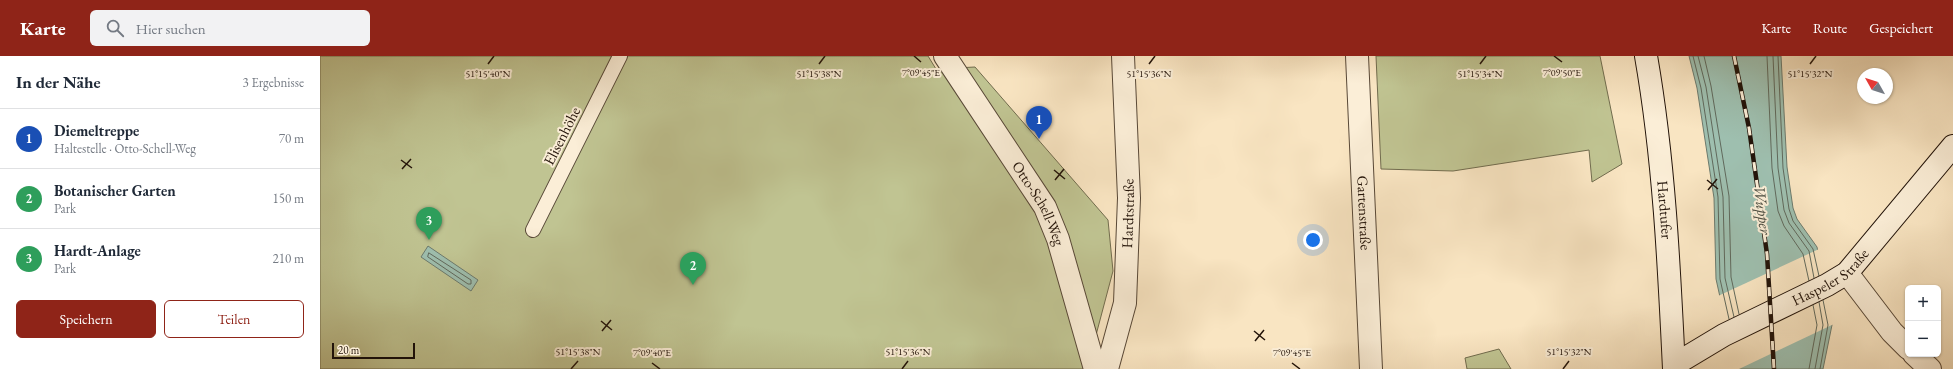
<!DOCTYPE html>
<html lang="de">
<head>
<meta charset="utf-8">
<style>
	body { margin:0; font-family:"EB Garamond",serif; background:#f2f2f3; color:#1f2937 }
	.controls { position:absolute; right:12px; bottom:12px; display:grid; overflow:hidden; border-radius:6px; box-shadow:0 1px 3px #0004 }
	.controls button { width:36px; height:36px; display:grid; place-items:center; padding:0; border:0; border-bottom:1px solid #e0e1e3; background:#fff; color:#1f2937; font:20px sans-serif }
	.compass { position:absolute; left:1537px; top:12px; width:36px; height:36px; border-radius:50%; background:#fff; box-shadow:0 1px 3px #0004; rotate:309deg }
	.scale { position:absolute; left:12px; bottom:10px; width:83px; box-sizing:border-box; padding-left:4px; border:2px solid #221309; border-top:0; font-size:11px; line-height:14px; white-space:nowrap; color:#221309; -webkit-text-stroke:3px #fbeed7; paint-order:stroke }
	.you { position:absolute; left:993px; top:184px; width:14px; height:14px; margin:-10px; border:3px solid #fff; border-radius:50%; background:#1a73e8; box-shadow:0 0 0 6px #1a73e833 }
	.badge { display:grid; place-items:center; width:26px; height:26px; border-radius:50%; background:#8f2418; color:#fff; font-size:13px; font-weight:700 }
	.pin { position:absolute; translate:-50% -33px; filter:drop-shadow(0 1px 2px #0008) }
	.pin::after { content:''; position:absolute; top:21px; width:14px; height:12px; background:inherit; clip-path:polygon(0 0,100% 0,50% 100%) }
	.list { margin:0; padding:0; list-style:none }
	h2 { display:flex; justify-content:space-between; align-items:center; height:52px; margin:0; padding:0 16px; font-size:17px }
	h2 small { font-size:13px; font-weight:400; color:#747a83 }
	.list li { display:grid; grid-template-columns:26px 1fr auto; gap:12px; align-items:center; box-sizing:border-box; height:60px; padding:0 16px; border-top:1px solid #e0e1e3 }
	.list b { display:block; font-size:15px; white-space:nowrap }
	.list p { margin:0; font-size:13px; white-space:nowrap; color:#747a83 }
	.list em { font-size:13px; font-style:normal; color:#747a83 }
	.actions { display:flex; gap:8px; padding:12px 16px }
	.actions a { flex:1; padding:9px 0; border:1px solid #8f2418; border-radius:6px; text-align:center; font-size:14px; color:#8f2418 }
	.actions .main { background:#8f2418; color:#fff }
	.icon { flex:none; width:22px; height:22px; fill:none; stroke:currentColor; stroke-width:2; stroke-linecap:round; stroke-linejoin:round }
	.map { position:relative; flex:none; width:1633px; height:313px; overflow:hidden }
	header { display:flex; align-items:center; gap:24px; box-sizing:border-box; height:56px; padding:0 20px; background:#8f2418; color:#fff }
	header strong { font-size:19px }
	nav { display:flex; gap:22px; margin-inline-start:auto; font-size:14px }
	.search { width:280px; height:36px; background:#f2f2f3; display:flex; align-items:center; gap:10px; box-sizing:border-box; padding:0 14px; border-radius:6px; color:#747a83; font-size:15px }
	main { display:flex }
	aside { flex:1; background:#fff }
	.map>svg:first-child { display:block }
	.green { fill:#c0c492; stroke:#716c4e }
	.water { fill:#9ebfaf; stroke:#6c7a6d }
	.pier { fill:#f9e5c2 }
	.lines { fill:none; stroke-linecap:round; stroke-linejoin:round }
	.shore { stroke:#60695c; stroke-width:1 }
	.lane-casing { stroke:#584837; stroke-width:16 }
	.street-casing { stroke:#584837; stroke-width:24 }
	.secondary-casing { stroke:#221309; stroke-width:24 }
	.lane { stroke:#fbeed7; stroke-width:14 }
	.street { stroke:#fbeed7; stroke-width:22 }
	.secondary { stroke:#fbeed7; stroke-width:22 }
	.rail-casing { stroke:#221309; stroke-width:4.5 }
	.rail { stroke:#fbeed7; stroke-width:3; stroke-dasharray:9; stroke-linecap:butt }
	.ticks { fill:none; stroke:#221309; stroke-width:1.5 }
	.labels { text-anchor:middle; stroke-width:4; stroke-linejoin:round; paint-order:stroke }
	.street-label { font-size:15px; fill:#221309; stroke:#fbeed7 }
	.water-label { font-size:16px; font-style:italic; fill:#4d4f43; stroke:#fbeed7 }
	.ticks-label { font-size:10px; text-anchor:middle; fill:#221309; stroke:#fbeed7; stroke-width:4; stroke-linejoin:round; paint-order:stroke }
</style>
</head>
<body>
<header>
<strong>Karte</strong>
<div class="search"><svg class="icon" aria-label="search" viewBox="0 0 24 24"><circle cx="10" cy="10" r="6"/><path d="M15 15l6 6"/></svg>Hier suchen</div>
<nav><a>Karte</a><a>Route</a><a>Gespeichert</a></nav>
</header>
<main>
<aside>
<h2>In der Nähe<small>3 Ergebnisse</small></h2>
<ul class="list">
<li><span class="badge" style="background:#1a4fb4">1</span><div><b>Diemeltreppe</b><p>Haltestelle · Otto-Schell-Weg</p></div><em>70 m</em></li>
<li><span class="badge" style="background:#2e9e5b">2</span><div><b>Botanischer Garten</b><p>Park</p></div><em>150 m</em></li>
<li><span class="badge" style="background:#2e9e5b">3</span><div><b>Hardt-Anlage</b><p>Park</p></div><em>210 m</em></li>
</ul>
<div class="actions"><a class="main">Speichern</a><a>Teilen</a></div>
</aside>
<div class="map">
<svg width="1633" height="313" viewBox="0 0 1633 313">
	<rect width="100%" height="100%" fill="#f9e5c2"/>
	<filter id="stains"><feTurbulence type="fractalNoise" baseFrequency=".005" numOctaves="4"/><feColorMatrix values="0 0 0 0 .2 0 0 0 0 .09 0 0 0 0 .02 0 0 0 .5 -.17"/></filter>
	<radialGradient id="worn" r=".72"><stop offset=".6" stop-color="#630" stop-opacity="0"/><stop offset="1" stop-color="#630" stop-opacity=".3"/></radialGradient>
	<g class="green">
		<polygon points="0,0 608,0 616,13 655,11 788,164 793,215 767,313 0,313"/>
		<polygon points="1056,0 1280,0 1302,108 1272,126 1269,94 1133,115 1061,113"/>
		<polygon points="1179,293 1191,313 1147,313 1145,302"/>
	</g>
	<g class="water">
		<polygon points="1369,0 1461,0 1467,111 1473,152 1477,163 1497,191 1512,269 1503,313 1416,313 1396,223 1394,142 1377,32"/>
		<polygon points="108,190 158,224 151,235 101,201"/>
	</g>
	<polygon class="pier" points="1499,193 1514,268 1419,313 1413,313 1398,240"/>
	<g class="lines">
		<g class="shore">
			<polyline points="1373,0 1381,32 1398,141 1400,223 1409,263"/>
			<polyline points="1378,0 1386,31 1403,141 1405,222 1414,261"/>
			<polyline points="1384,0 1391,30 1409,140 1411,221 1419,258"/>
			<polyline points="1447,0 1452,112 1458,155 1464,170 1483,198 1489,225"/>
			<polyline points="1453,0 1458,112 1464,154 1469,167 1489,195 1494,222"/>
			<polyline points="1458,0 1463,112 1469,153 1473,165 1493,193 1499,220"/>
			<polygon points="109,197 151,224 151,228 148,228 108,201"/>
			<polyline points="1489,313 1497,269 1493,249"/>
			<polyline points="1495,313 1503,269 1499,246"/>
			<polyline points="1500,313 1508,269 1503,244"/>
		</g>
		<g class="lane-casing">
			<polyline id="lane" points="213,174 300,0"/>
		</g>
		<g class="street-casing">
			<g id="street">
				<path id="s1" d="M625 0 725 151 738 183 775 313"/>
				<path id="s2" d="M1037 0 1051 313"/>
				<polyline points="1527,217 1572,276 1588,292"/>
				<polyline points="1594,298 1610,313"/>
				<path id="s3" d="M787 313 805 247 809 142 803 0"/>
			</g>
		</g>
		<g class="secondary-casing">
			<g id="secondary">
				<path id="s4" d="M1326 0C1344 103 1349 208 1354 313"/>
				<path id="s5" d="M1354 309 1404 279 1507 229 1527 217 1633 90"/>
			</g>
		</g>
		<use href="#lane" class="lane"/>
		<use href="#street" class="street"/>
		<use href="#secondary" class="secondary"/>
		<g class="rail-casing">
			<polyline id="rail" points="1414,0 1429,72 1447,198 1454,313"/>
		</g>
		<use href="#rail" class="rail"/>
	</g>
	<path class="ticks" d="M594 0 601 6M1234 0 1242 6M168 8 174 0M499 8 505 0M829 8 835 0M1160 8 1166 0M1490 8 1496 0M81 104 92 112M82 113 91 103M734 114 745 123M735 124 744 113M1387 124 1398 133M1388 134 1397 123M281 265 292 274M282 275 291 264M934 275 945 284M935 285 944 274M332 307 340 313M972 307 980 313M251 313 258 305M582 313 588 305M1243 313 1249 305"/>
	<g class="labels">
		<g class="street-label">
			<text transform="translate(242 80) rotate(-63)" y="5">Elisenhöhe</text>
			<text dy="5" stroke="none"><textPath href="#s1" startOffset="175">Otto-Schell-Weg</textPath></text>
			<text dy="5" stroke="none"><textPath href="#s4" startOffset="155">Hardtufer</textPath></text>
			<text dy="5" stroke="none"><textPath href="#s2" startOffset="157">Gartenstraße</textPath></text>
			<text dy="5" stroke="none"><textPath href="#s3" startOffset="158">Hardtstraße</textPath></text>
			<text dy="5" stroke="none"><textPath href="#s5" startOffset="180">Haspeler Straße</textPath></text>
		</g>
		<g class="water-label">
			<text transform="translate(1443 154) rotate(82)" y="6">Wupper</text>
		</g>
	</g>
	<g class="ticks-label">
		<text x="601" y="20">7°09'45"E</text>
		<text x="1242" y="20">7°09'50"E</text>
		<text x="168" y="21">51°15'40"N</text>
		<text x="499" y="21">51°15'38"N</text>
		<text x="829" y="21">51°15'36"N</text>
		<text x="1160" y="21">51°15'34"N</text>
		<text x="1490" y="21">51°15'32"N</text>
		<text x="258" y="299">51°15'38"N</text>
		<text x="588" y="299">51°15'36"N</text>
		<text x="1249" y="299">51°15'32"N</text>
		<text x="332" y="300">7°09'40"E</text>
		<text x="972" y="300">7°09'45"E</text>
	</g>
	<rect width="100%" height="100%" filter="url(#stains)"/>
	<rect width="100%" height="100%" fill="url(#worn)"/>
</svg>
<div class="controls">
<button>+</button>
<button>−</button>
</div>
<svg class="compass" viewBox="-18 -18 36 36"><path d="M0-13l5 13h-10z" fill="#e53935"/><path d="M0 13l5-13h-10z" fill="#747a83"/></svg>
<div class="scale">20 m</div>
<div class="you"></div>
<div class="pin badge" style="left:719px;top:83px;background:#1a4fb4">1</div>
<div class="pin badge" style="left:373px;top:229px;background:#2e9e5b">2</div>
<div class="pin badge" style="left:109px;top:184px;background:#2e9e5b">3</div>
</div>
</main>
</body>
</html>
